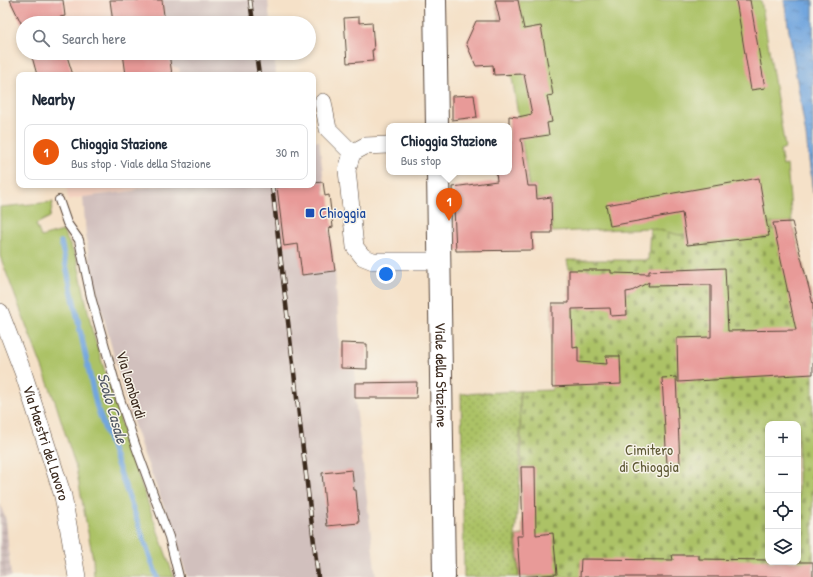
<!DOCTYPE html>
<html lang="en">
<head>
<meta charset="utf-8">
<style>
	body { margin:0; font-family:"Patrick Hand",sans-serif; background:#f2f2f3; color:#1f2937 }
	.controls { position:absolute; right:12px; bottom:12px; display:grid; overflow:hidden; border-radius:8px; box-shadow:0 2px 6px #0003 }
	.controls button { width:36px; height:36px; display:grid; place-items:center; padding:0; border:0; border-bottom:1px solid #e0e1e3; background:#fff; color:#1f2937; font:20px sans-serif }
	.you { position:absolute; left:386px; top:274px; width:14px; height:14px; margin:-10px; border:3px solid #fff; border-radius:50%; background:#1a73e8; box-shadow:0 0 0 6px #1a73e833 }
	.badge { display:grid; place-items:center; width:26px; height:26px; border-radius:50%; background:#ea580c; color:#fff; font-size:13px; font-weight:700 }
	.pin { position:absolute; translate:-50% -33px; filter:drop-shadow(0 1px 2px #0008) }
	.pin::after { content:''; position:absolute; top:21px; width:14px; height:12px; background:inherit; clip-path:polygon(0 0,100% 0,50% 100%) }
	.popup { position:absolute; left:386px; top:123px; width:126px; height:52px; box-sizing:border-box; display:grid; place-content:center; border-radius:8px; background:#fff; filter:drop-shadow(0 1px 3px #0005); font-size:13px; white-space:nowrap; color:#747a83 }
	.popup b { font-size:15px; color:#1f2937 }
	.popup::after { content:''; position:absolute; left:50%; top:100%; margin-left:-8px; border:8px solid transparent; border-top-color:#fff }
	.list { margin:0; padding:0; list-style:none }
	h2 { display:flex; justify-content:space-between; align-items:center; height:52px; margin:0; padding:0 16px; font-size:17px }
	h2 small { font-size:13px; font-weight:400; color:#747a83 }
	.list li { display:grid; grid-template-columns:26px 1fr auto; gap:12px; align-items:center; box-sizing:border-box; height:56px; margin:0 8px 8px; padding:0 8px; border:1px solid #e0e1e3; border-radius:8px }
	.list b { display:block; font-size:15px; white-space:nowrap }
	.list p { margin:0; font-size:13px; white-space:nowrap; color:#747a83 }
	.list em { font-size:13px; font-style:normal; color:#747a83 }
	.icon { flex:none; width:22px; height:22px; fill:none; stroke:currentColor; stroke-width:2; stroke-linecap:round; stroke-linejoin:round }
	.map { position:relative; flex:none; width:813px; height:577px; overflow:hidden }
	.search { position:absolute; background:#fff; box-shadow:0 2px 6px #0003; left:16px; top:16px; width:300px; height:44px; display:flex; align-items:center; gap:10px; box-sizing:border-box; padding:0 14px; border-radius:22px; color:#747a83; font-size:15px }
	.panel { position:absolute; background:#fff; box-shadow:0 2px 6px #0003; left:16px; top:72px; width:300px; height:116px; border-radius:8px }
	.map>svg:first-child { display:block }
	.built { fill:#f5d3c2 }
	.industrial { fill:url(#industrial-grid) }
	.railway { fill:#d1c0bd }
	.grass { fill:#acc266; stroke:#747642 }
	.cemetery { fill:url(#cemetery-stones); stroke:#747642; fill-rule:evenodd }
	.park { fill:url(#park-dots); stroke:#747642 }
	.water { fill:url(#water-ripples); stroke:#56687e }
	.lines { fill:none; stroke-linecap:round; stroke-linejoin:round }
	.stream { stroke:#72a6de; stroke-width:5.5 }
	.building { fill:#e89a98 }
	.lane-casing { stroke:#574538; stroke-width:10 }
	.street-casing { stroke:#574538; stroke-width:18 }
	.secondary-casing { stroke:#574538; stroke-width:24 }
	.lane { stroke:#fff; stroke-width:8 }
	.street { stroke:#fff; stroke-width:17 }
	.secondary { stroke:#fff; stroke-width:22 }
	.rail-casing { stroke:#3b2a1e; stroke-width:4.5 }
	.rail { stroke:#f7f3e8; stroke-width:3; stroke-dasharray:9; stroke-linecap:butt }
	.transit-dot { fill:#1a4fb4; stroke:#f7f3e8; stroke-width:1.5 }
	.labels { text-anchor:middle; stroke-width:3; stroke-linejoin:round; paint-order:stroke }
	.transit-label { font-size:15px; fill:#164399; stroke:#f7f3e8; text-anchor:start }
	.street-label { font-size:15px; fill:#3b2a1e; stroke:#f7f3e8 }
	.park-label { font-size:15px; fill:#5d5834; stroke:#f7f3e8 }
	.water-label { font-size:16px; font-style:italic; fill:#4e5561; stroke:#f7f3e8 }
</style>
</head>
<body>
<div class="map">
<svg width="813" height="577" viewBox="0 0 813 577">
	<defs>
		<pattern id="industrial-grid" width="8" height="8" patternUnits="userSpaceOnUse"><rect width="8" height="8" fill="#d1c0bd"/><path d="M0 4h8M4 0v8" fill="none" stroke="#b4a5a2"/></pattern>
		<pattern id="cemetery-stones" width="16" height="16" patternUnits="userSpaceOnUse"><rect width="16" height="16" fill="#acc266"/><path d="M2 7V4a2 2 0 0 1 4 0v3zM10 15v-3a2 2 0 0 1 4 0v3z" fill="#8d9e53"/></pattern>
		<pattern id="park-dots" width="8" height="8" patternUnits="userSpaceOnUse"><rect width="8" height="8" fill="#acc266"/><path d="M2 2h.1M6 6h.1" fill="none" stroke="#8d9e53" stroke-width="1.8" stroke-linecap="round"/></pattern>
		<pattern id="water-ripples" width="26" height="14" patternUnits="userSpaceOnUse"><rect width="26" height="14" fill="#72a6de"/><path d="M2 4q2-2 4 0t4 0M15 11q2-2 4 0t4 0" fill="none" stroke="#5f87b3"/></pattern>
	</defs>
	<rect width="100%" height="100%" fill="#f7f3e8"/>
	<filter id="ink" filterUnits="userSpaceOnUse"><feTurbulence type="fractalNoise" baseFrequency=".025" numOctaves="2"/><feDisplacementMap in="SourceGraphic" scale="8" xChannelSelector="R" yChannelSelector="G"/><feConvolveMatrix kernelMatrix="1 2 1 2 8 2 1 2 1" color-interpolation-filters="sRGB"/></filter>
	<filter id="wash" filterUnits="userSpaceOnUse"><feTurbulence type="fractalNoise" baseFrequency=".012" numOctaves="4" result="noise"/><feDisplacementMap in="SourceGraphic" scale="16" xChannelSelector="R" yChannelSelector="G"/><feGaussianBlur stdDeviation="0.9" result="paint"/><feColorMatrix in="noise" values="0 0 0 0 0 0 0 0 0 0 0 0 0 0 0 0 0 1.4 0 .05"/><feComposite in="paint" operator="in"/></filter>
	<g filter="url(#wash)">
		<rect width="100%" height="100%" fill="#f5e1c8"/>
		<g class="built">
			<polygon points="12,0 162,0 165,23 60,23 57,15"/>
			<polygon points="68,53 169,53 179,68 180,75 75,75"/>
			<polygon points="66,185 167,185 139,188 133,191 83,197 68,200"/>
		</g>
		<polygon class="industrial" points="0,504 6,520 11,577 0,577"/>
		<g class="railway">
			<polygon points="162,0 268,0 270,23 165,23"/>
			<polygon points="169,53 274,53 276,75 180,75 179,68 171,66"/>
			<polygon points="319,141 335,271 341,368 355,369 355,398 376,577 187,577 173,530 143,452 126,401 91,270 86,236 83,197 133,191 139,188 167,185 313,185 313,142"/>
		</g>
		<g class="grass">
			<polygon points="495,0 761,0 785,148 780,150 783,166 787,165 792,222 697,232 679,235 650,228 552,232 551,198 537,199 536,186 529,186 513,83 497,21 500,24"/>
			<polygon points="53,202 50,217 36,224 41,237 63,231 77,259 92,330 132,458 174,577 94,577 93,559 76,468 56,404 0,256 0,207"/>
		</g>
		<path class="cemetery" d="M792 222 813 304V577H520L516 536 523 535 520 391 552 390V303H572V295H569V270L567 260H648L650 228 679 235H685L697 232 714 226ZM768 424H798V562H768Z"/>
		<polygon class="park" points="520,391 520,477 515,536 519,577 464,577 461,394"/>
		<polygon class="water" points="784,0 813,0 813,193 806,136"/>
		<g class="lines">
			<polyline class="stream" points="61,242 96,404 157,577"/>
		</g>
		<g id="blocks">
			<g class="building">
				<polygon points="10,0 63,0 65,16 56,18 57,23 21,23"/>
				<polygon points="110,0 162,0 165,23 113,23"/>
				<polygon points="495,0 518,0 524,29 541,26 553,95 547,96 552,122 547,123 549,135 521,139 528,186 536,186 537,199 551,197 552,233 532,233 533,250 456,251 453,187 497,181 496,172 509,172 509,116 518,117 532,114 524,74 494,75 493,65 476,66 466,43 476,21 500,21"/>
				<polygon points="736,0 750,0 765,88 751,90"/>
				<polygon points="359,17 359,23 372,22 374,50 372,50 373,61 347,63 344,18"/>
				<polygon points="31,53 66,53 73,75 37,75"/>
				<polygon points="123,53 169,53 172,75 126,75"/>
				<polygon points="474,95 477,117 452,120 452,96"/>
				<polygon points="759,178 769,236 687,245 682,213 610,226 606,205"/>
				<polygon points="323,182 325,196 329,195 333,227 329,228 335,271 302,275 298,244 284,246 277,187 295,185 313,185 313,183"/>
				<polygon points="792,222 813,304 813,374 678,382 677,338 711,337 711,285 648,286 649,282 632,291 626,292 627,315 611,316 610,308 572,309 573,348 578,347 578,362 607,364 606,356 620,356 621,384 552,387 552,303 569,303 569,270 611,270 611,273 649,274 649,271 725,268 728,331 796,330 773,223"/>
				<polygon points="341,343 367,344 367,369 341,368"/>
				<polygon points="676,377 680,464 667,464 662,378"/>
				<polygon points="417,382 416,398 355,398 355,383"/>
				<polygon points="521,467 535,467 536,535 553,533 557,574 520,577 517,536 523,536"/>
				<polygon points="352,470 354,490 356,490 359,523 327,526 322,473"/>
				<polygon points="672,555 699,555 699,559 768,560 768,562 813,562 813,577 580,577 581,559 673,560"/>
			</g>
		</g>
	</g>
	<g filter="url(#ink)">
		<use href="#blocks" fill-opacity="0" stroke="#574538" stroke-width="1"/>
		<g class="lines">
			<g class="lane-casing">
				<polyline id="lane" points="59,200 67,223 79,240 91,297 118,393 136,447 169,537 179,577"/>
			</g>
			<g class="street-casing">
				<g id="street">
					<polyline points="323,102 328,129 352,153"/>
					<polyline points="389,145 365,146 352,153 347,170 355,247 363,257 373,261 439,261"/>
					<path id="s1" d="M0 312 23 372 63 496 77 577"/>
				</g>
			</g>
			<g class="secondary-casing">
				<g id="secondary">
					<polyline points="435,0 437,126"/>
					<path id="s2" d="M438 172 444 577"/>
				</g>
			</g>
			<use href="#lane" class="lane"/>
			<use href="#street" class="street"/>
			<use href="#secondary" class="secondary"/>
			<g class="rail-casing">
				<g id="rail">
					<polyline points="250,0 253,23"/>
					<polyline points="256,53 259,75"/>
					<polyline points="272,185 318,577"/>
				</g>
			</g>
			<use href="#rail" class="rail"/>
		</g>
	</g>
	<rect class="transit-dot" x="305" y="208" width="10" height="10" rx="2"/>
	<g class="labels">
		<g class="transit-label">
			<text x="319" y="218">Chioggia</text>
		</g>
		<g class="street-label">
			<text dy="5" stroke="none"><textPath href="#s2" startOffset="203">Viale della Stazione</textPath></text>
			<text transform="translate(131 385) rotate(73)" y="5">Via Lombardi</text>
			<text dy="5" stroke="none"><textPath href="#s1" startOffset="139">Via Maestri del Lavoro</textPath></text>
		</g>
		<g class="park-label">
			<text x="649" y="455">Cimitero<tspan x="649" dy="17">di Chioggia</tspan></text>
		</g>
		<g class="water-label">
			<text transform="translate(113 408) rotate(74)" y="6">Scolo Casale</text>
		</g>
	</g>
</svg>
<div class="controls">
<button>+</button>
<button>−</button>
<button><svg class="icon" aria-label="locate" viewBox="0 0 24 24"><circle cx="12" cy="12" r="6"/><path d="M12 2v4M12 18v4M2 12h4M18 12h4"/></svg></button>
<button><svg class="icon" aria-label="layers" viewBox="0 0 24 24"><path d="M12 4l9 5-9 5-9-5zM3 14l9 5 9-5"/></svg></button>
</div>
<div class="you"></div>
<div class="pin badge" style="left:449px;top:221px">1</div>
<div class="popup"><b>Chioggia Stazione</b>Bus stop</div>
<div class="search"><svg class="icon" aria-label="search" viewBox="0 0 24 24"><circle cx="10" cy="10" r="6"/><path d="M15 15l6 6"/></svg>Search here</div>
<section class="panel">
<h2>Nearby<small></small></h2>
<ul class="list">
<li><span class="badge">1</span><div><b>Chioggia Stazione</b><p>Bus stop · Viale della Stazione</p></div><em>30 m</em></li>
</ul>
</section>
</div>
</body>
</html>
